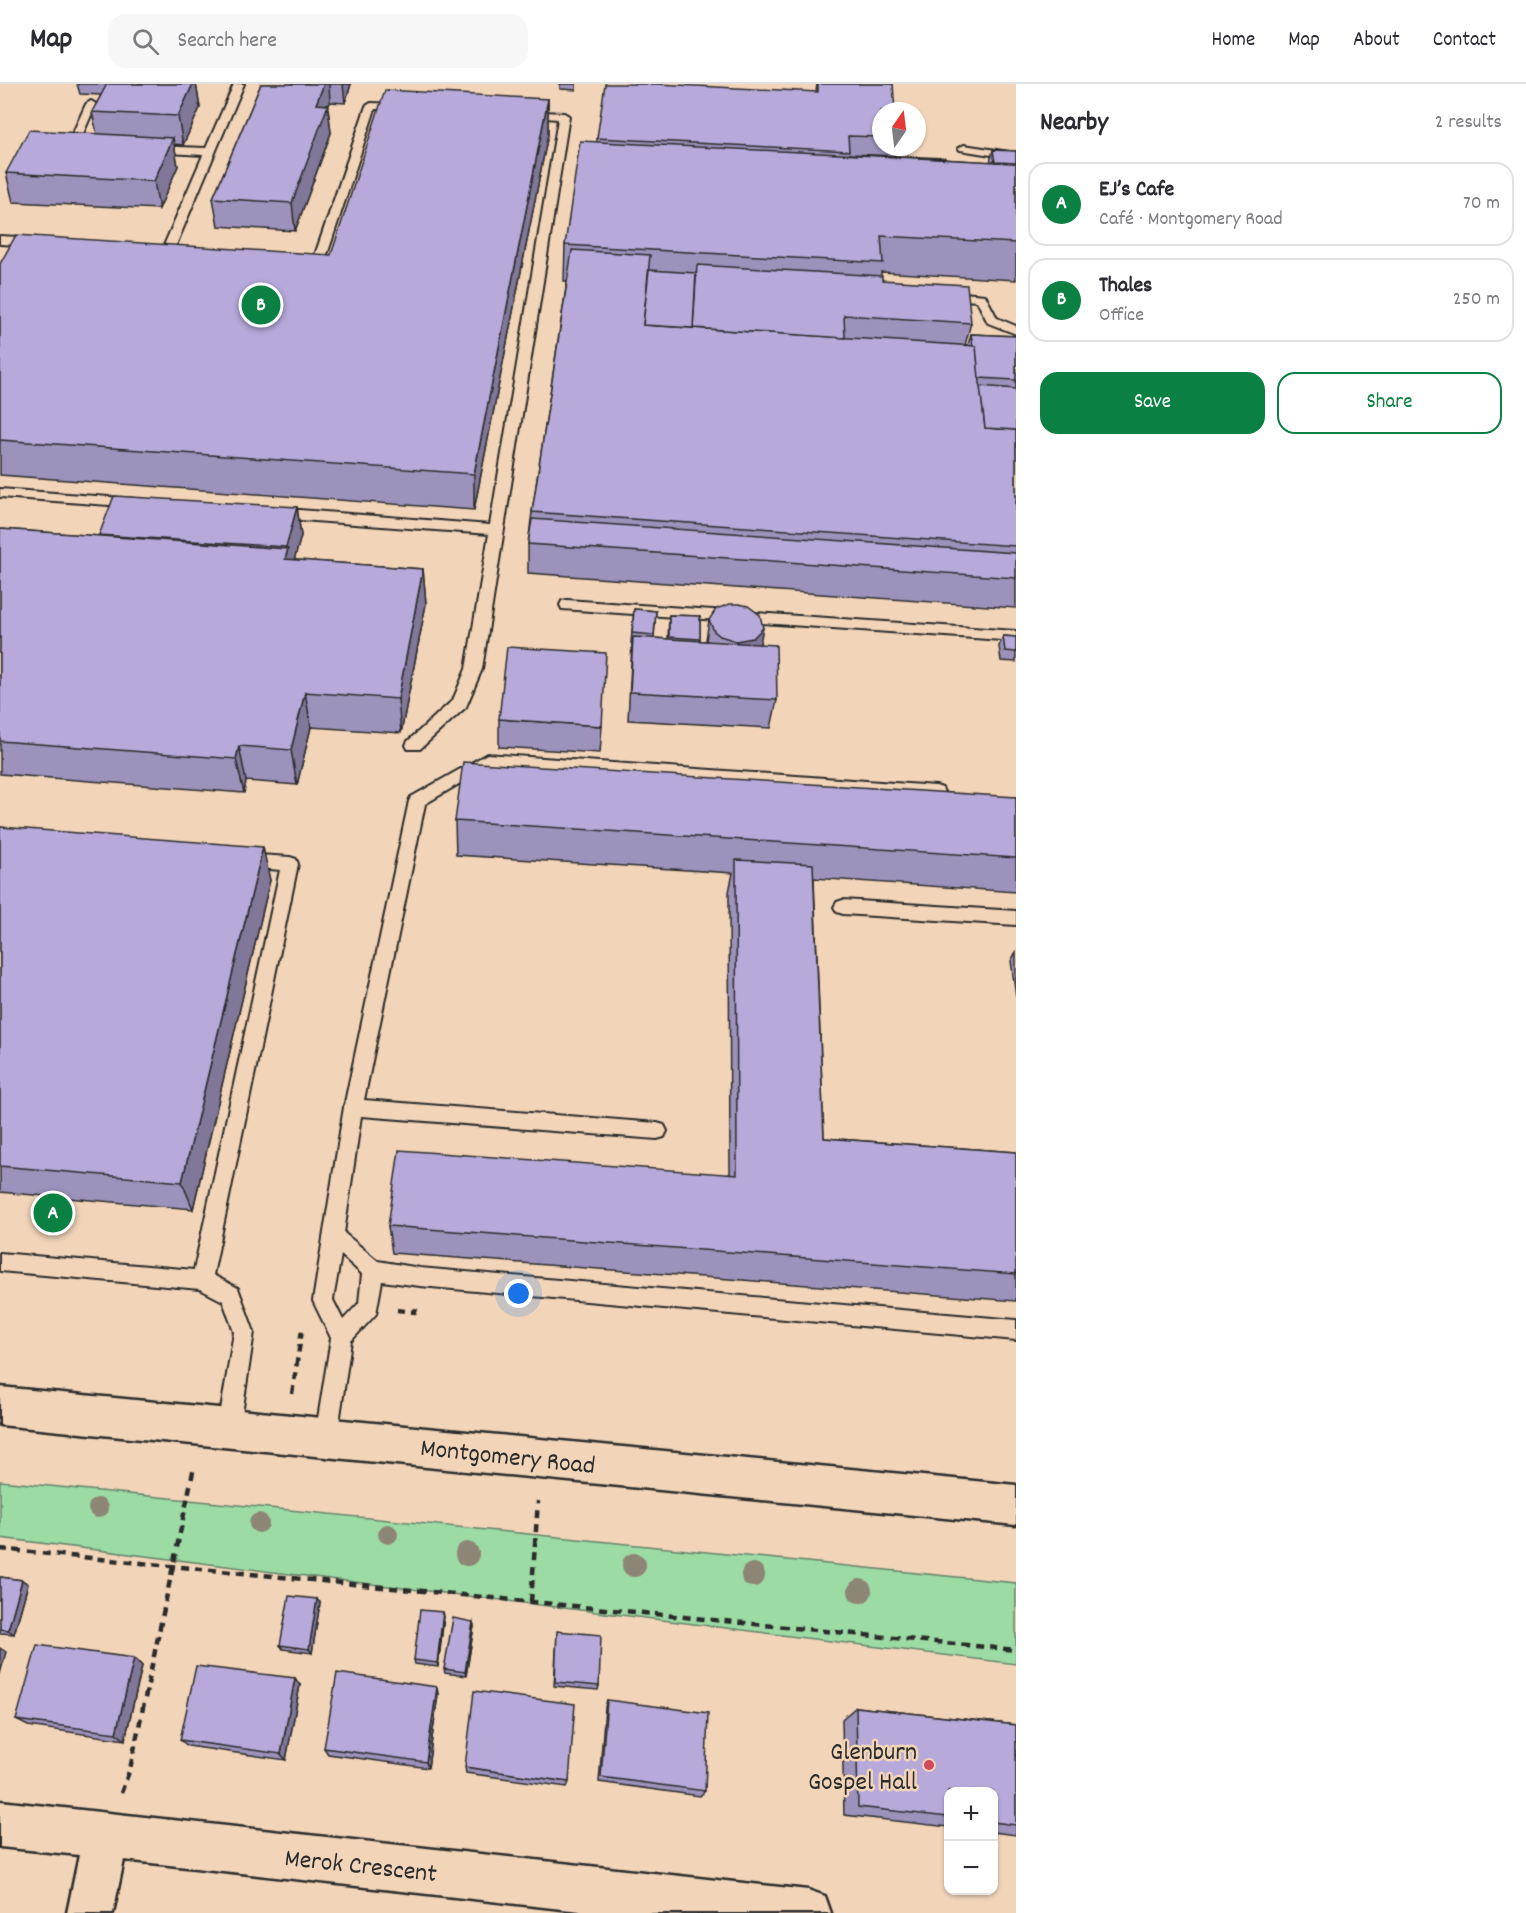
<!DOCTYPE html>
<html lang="en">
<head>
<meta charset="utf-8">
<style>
	body { margin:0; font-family:Dekko,sans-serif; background:#f7f7f7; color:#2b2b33 }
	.controls { position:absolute; right:18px; bottom:18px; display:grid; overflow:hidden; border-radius:12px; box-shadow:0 2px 4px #0004 }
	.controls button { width:54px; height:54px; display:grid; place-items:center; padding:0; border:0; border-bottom:2px solid #e1e1e2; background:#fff; color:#2b2b33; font:30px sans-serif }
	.compass { position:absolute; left:872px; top:18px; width:54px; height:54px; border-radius:50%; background:#fff; box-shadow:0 2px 4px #0004; rotate:14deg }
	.you { position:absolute; left:519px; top:1210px; width:21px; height:21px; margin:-15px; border:4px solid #fff; border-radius:50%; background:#1a73e8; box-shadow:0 0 0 9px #1a73e833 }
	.badge { display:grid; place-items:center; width:39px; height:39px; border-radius:50%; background:#0b8043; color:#fff; font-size:20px; font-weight:700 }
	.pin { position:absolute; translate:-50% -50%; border:3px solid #fff; box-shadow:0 2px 6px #0006 }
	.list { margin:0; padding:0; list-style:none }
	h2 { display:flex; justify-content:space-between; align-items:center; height:78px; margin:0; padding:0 24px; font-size:26px }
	h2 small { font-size:20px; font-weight:400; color:#7c7c81 }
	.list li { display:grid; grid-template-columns:39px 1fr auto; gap:18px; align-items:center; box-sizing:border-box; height:84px; margin:0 12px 12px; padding:0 12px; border:2px solid #e1e1e2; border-radius:18px }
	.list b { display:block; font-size:22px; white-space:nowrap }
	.list p { margin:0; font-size:20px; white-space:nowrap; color:#7c7c81 }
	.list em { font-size:20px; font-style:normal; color:#7c7c81 }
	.actions { display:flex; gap:12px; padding:18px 24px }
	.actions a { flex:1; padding:14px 0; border:2px solid #0b8043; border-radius:18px; text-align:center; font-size:21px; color:#0b8043 }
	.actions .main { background:#0b8043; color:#fff }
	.icon { flex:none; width:33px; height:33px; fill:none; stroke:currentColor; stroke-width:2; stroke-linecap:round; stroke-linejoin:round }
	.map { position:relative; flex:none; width:1016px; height:1829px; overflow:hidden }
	header { display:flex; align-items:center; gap:36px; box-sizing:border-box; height:84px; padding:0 30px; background:#fff; border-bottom:2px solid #e1e1e2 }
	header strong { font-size:28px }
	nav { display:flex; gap:33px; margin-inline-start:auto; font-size:21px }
	.search { width:420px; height:54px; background:#f7f7f7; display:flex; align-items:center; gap:15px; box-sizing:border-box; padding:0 21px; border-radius:18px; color:#7c7c81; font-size:22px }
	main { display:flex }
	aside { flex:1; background:#fff }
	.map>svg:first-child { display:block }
	.green { fill:#9cdba4; stroke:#648368; stroke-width:1.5 }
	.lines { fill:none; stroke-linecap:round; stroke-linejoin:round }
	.lane-casing { stroke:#2b2b2b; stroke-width:4 }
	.street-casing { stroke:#2b2b2b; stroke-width:5 }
	.secondary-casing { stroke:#2b2b2b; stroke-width:5 }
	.path { stroke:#2b2b2b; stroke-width:4.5; stroke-dasharray:8 6; stroke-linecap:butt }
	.lane { fill:#f2d5b9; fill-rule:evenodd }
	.street { fill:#f2d5b9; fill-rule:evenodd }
	.secondary { fill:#f2d5b9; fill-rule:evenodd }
	.tree { fill:#8e8675 }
	.wall { fill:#9d92bc; stroke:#2b2b2b; stroke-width:1.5 }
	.shaded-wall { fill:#807799; stroke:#2b2b2b; stroke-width:1.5 }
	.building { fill:#b7aadb; stroke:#2b2b2b; stroke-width:1.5 }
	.poi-dot { fill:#d1495b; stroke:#f2d5b9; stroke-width:2 }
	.labels { text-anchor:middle; stroke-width:5; stroke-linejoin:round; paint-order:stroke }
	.near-street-label { font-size:26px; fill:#2b2b2b; stroke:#f2d5b9 }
	.near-poi-label { font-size:26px; fill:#2b2b2b; stroke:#f2d5b9; text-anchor:end }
</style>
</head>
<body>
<header>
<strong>Map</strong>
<div class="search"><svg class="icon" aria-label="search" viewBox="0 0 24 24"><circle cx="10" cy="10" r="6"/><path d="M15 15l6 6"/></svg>Search here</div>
<nav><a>Home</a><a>Map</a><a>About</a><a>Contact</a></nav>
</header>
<main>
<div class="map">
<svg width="1016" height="1829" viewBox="0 0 1016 1829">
	<rect width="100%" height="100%" fill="#f2d5b9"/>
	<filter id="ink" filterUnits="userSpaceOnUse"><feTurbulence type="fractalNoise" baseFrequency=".0167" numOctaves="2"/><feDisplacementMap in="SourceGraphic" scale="12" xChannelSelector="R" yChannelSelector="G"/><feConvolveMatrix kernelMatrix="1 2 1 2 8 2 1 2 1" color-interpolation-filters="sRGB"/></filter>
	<g filter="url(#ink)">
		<polygon class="green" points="0,1397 1016,1499 1016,1580 0,1454"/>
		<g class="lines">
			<g class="lane-casing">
				<g id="lane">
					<polygon points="234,0 244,0 174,166 172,169 164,169 162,166 203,71 152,68 146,65 152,62 206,64"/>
					<path d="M91 17 96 20 82 52 87 58 98 61C87 69 78 62 71 53L86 20Z"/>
					<path d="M371 19 403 20 408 23 403 26 375 25 328 168C321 179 311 189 298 187V181L313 174 316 168 366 22Z"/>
					<polygon points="523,27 564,29 569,32 482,585 466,623 420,665 408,665 406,661 408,657 453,616 466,585 489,450 274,434 267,429 274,424 490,441 558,35 519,32 518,30"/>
					<polygon points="964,61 1016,69 1016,75 960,66 958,64"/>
					<polygon points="0,152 37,154 43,158 37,162 0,160"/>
					<polygon points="943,207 985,211 997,234 1016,242 1016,250 988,239 977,217 939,214 937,211"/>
					<polygon points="0,405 136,415 143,419 136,423 0,413"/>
					<polygon points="567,516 1016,547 1016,557 562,525 560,521 562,517"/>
					<path d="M487 670 936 702 942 704 944 708 942 712 936 714 489 682 425 720 364 1016 657 1039 664 1041 667 1047 664 1053 657 1055 361 1032 344 1149 378 1177 420 1184 1016 1236V1256L420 1202 382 1197 376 1230 351 1257 337 1353 334 1361 326 1364 318 1361 315 1353 331 1254 313 1217 344 1023 409 717 411 713ZM341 1171 362 1190 359 1219 343 1236 333 1216Z"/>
					<polygon points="244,770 290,773 296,775 298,780 213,1191 238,1204 254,1248 240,1344 237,1352 229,1355 221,1352 218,1344 234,1248 223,1217 200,1205 0,1187 0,1169 194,1186 280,786 238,782 236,777 238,772"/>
					<polygon points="843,816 1016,827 1016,841 843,830 837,828 834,823 837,818"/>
				</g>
			</g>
			<g class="street-casing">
				<polygon id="street" points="0,1717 808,1806 825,1812 831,1829 598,1829 124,1776 113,1829 67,1829 79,1771 0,1763"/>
			</g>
			<g class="secondary-casing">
				<polygon id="secondary" points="0,1303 1016,1401 1016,1441 0,1341"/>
			</g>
			<g class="path">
				<polyline points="397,1226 415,1228 416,1224"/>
				<polyline points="292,1310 302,1246"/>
				<polyline points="0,1465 1016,1566"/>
				<polyline points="531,1518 538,1417"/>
				<polyline points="121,1709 130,1685 194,1383"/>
			</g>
			<use href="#lane" class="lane"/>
			<use href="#street" class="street"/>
			<use href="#secondary" class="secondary"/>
		</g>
		<g class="tree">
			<circle cx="98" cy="1424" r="10"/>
			<circle cx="259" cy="1439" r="10"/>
			<circle cx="388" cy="1450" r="10"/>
			<circle cx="467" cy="1470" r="12"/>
			<circle cx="634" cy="1481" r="12"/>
			<circle cx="753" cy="1491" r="12"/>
			<circle cx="860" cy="1507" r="12"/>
		</g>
		<g class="wall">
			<polygon points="77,0 196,0 200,24 183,61 174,60 178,82 159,125 13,118 6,89 97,50 92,28 101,11 80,10"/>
			<polygon points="261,0 351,0 345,19 330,18 328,24 331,49 295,147 218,142 213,114"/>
			<polygon points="560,0 576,0 576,6 560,5"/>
			<polygon points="817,0 893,0 881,27 881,63 895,63 894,72 990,78 993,66 1016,67 1016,196 881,188 881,192 882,196 971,239 965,261 968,261 971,250 1016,252 1016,524 528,489 528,460 532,428 567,197 564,197 565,161 597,57 597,54 816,8"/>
			<polygon points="548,15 548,50 474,426 0,391 0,180 331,171"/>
			<polygon points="297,423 301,452 294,476 423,485 426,520 401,649 311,643 297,701 246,697 244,709 0,690 0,445 100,452 99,451"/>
			<polygon points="634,525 656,527 654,554 668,555 669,531 700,532 700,557 707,557 706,556 709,536 760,560 777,616 771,644 628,636 632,559 631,559"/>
			<polygon points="1003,552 1016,553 1016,578 1001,577 999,562"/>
			<polygon points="499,635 602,642 600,669 499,663"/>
			<polygon points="1016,713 1016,808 814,794 824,1054 1016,1068 1016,1217 392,1169 388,1142 730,1090 729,808 733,789 456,771 455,737"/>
			<polygon points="0,743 270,796 193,1125 0,1108"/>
			<polygon points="1016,868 1016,913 1011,877"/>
			<polygon points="0,1493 22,1496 28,1500 14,1550 0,1549"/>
			<polygon points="320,1519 312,1569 283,1565 280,1561"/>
			<polygon points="444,1532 438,1583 415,1580 414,1576"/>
			<polygon points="473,1538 474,1542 466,1592 445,1589 444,1585"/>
			<polygon points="557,1551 599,1602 598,1606 554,1602"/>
			<polygon points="134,1574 142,1582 125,1656 28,1642 16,1636"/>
			<polygon points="300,1601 286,1676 188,1662 180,1656"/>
			<polygon points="438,1610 428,1684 328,1670 324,1664"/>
			<polygon points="607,1616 705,1707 700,1712 599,1698 605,1623"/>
			<polygon points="856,1623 1016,1641 1016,1751 993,1748 993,1707 948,1707 948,1743 844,1731 842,1635"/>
			<polygon points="465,1683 569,1698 567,1703 466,1689"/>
		</g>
		<g class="shaded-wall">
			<polygon points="193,0 196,0 200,24 183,61 178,32"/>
			<polygon points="324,0 329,0 330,18 328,24 331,49 295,147 292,119 316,20"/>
			<polygon points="343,0 351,0 345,19"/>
			<polygon points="548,15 548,50 474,426 474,390"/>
			<polygon points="173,54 178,82 159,125 154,97"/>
			<polygon points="297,423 301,452 291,488 285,475 287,469 286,463"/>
			<polygon points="423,485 426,520 401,649 398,615"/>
			<polygon points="763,544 759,564 733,577 736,557"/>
			<polygon points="305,608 311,643 297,701 291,666"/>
			<polygon points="239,662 246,697 244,709 236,675"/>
			<polygon points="263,763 270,796 193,1125 182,1098"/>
			<polygon points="22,1496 28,1500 14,1550 8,1546"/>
			<polygon points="317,1515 320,1519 312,1569 309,1565"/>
			<polygon points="443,1528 444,1532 438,1583 437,1579"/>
			<polygon points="473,1538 474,1542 466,1592 465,1588"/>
			<polygon points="0,1564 6,1568 0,1590"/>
			<polygon points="134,1574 142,1582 125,1656 116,1649"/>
			<polygon points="295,1594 300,1601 286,1676 281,1670"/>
			<polygon points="437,1603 438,1610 428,1684 426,1678"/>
		</g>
		<g class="building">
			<polygon points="107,0 193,0 178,32 92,28"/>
			<polygon points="261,0 324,0 316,20 328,21 292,119 213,114"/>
			<polygon points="605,0 657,0 818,8 818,0 893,0 895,27 881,27 881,53 848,52 849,67 597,54"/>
			<polygon points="385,6 548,15 474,390 0,356 0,180 16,151 331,171"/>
			<polygon points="29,46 173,54 154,97 6,89"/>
			<polygon points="580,57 1016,79 1016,159 881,152 883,179 565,161"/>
			<polygon points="993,66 1016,67 1016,79 995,78"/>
			<polygon points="849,70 945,74 945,75"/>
			<polygon points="572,166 650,171 643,241 976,262 985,344 1016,346 1016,462 532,428"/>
			<polygon points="697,181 882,192 882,196 967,201 971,239 844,231 845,254 693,244"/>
			<polygon points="649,186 696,189 693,244 643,241"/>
			<polygon points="971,250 1016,252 1016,296 979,294 976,262 973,262"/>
			<polygon points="980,302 1016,305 1016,346 985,344"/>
			<polygon points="114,412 297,423 286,463 99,451"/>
			<polygon points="532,435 1016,469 1016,494 528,460"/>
			<polygon points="0,445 288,465 285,475 423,485 398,615 305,608 291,666 239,662 236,675 0,657"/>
			<polygon points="730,520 739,520 748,522 760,531 763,544 753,554 736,557 720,552 714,547 709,536 716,525"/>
			<polygon points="634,525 656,527 654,551 632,549"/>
			<polygon points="669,531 700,532 700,555 669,553"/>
			<polygon points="1003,552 1016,553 1016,568 1005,567"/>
			<polygon points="633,553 776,561 777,616 630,608"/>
			<polygon points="507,563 606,569 602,642 499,635"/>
			<polygon points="463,678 1016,713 1016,774 455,737"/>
			<polygon points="0,743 263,763 182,1098 0,1082"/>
			<polygon points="736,776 813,780 824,1054 1016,1068 1016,1190 388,1142 399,1066 737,1091"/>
			<polygon points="0,1493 22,1496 8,1546 0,1545"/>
			<polygon points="289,1512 317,1515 309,1565 280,1561"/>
			<polygon points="420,1526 443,1528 437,1579 414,1576"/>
			<polygon points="453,1534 473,1538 465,1588 444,1585"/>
			<polygon points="557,1547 601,1551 599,1602 555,1598"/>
			<polygon points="37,1561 134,1574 116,1649 16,1636"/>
			<polygon points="196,1582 295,1594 281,1670 180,1656"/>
			<polygon points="337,1589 437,1603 426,1678 324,1664"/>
			<polygon points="474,1607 575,1620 569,1698 465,1683"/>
			<polygon points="607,1616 708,1629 705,1707 601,1693"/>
			<polygon points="856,1623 1016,1641 1016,1741 993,1738 993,1707 948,1707 948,1733 858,1723"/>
		</g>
	</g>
	<circle class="poi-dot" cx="929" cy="1681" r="6"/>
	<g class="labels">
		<g class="near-street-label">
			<text transform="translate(508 1371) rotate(6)" y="9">Montgomery Road</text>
			<text transform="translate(361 1780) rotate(6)" y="9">Merok Crescent</text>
		</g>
		<g class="near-poi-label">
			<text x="917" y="1675">Glenburn<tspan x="917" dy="30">Gospel Hall</tspan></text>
		</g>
	</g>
</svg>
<div class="controls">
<button>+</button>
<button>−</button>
</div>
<svg class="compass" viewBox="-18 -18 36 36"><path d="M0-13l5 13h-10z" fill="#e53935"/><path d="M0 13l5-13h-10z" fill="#7c7c81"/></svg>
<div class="you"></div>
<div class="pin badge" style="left:53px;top:1129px">A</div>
<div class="pin badge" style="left:261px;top:221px">B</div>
</div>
<aside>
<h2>Nearby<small>2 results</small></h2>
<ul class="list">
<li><span class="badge">A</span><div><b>EJ’s Cafe</b><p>Café · Montgomery Road</p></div><em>70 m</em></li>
<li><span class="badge">B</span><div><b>Thales</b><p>Office</p></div><em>250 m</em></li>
</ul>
<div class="actions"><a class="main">Save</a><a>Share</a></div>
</aside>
</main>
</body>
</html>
